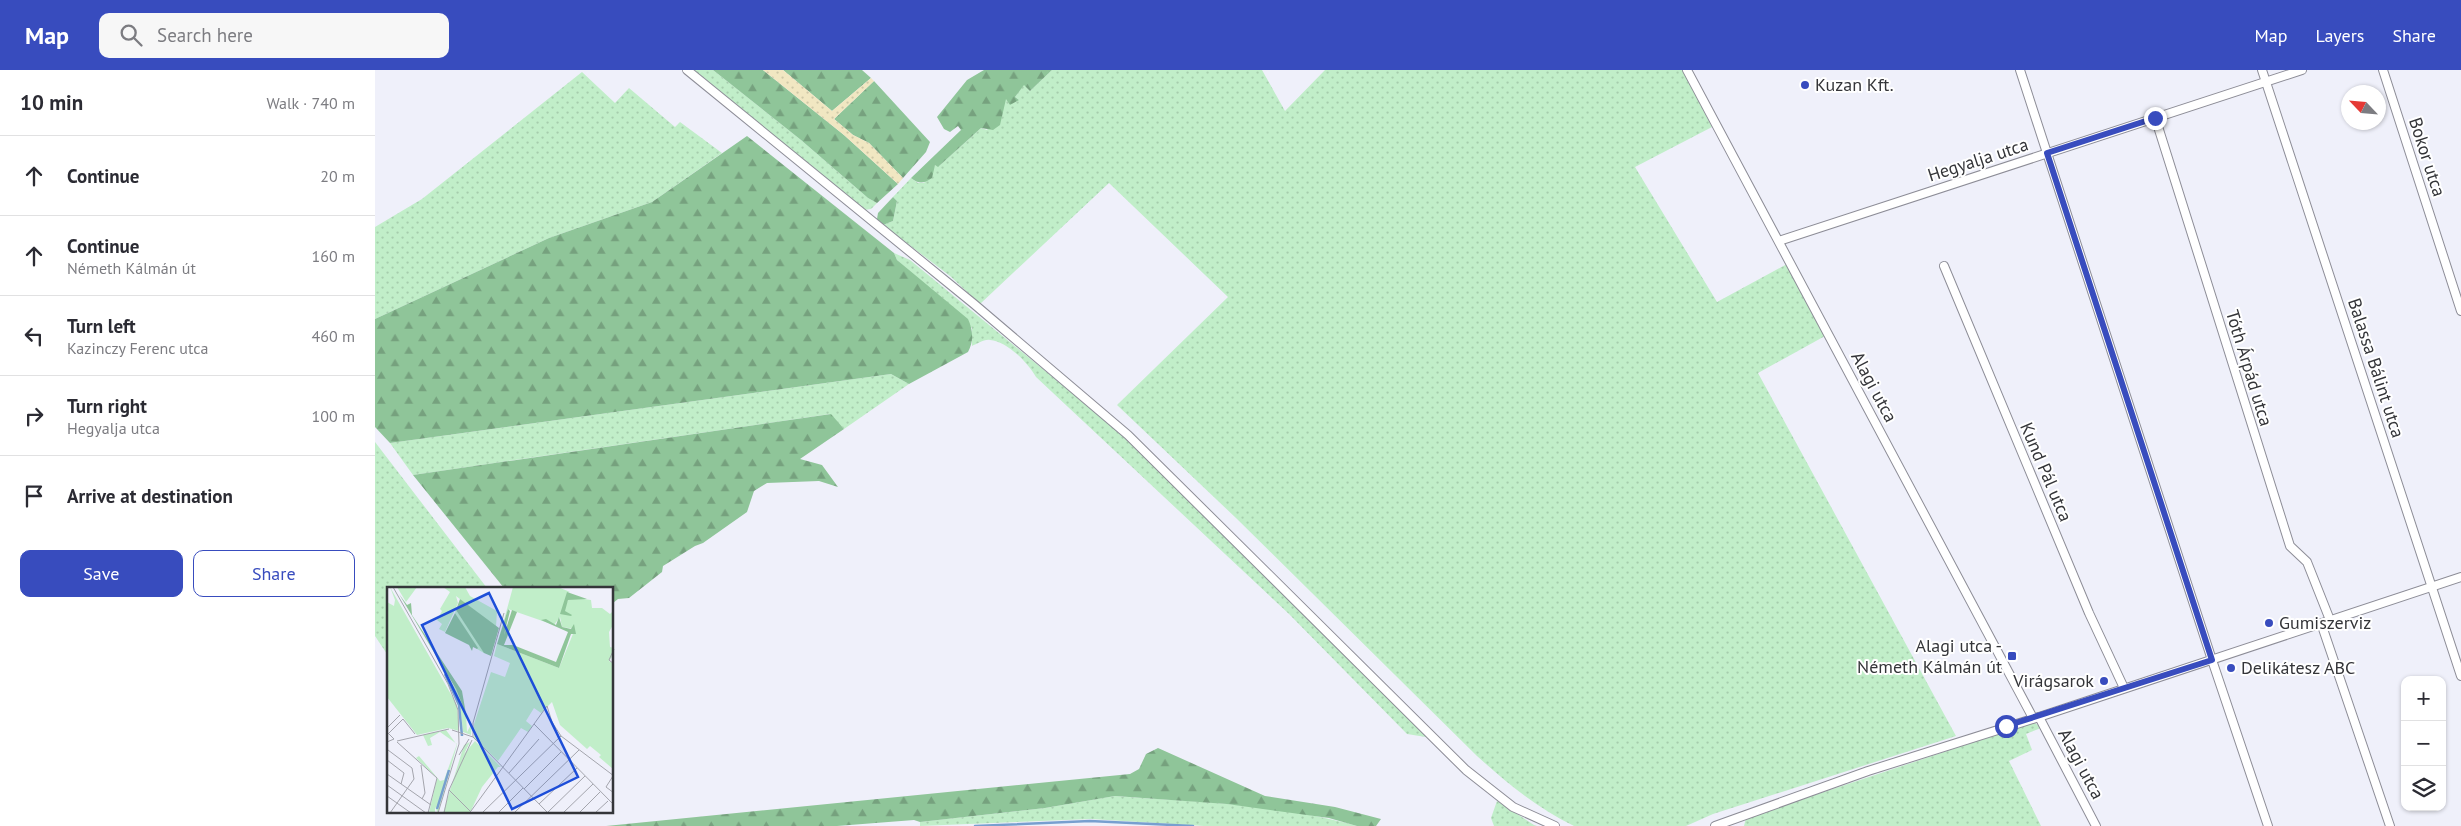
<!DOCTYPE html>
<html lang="en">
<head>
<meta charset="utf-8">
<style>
	body { margin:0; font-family:"PT Sans",sans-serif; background:#f7f7f7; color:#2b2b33 }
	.controls { position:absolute; right:15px; bottom:15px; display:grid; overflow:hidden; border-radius:10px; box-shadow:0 1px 4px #0004 }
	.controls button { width:45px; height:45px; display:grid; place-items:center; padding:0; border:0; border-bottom:1px solid #e1e1e2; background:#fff; color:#2b2b33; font:25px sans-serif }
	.compass { position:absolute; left:1966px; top:15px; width:45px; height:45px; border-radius:50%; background:#fff; box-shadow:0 1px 4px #0004; rotate:296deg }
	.stop { position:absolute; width:15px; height:15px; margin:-11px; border:4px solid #384cbe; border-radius:50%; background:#fff }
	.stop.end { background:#384cbe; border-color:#fff; box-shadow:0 1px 5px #0008 }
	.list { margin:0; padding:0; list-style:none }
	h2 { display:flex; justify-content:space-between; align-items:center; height:65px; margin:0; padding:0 20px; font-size:21px }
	h2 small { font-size:16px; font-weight:400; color:#7c7c81 }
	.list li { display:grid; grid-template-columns:32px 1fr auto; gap:15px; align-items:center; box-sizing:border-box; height:80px; padding:0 20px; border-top:1px solid #e1e1e2 }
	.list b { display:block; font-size:19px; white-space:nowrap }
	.list p { margin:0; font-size:16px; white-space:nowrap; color:#7c7c81 }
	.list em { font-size:16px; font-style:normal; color:#7c7c81 }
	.actions { display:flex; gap:10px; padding:15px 20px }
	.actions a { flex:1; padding:11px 0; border:1px solid #384cbe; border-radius:10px; text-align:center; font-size:18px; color:#384cbe }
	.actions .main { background:#384cbe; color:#fff }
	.icon { flex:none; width:28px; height:28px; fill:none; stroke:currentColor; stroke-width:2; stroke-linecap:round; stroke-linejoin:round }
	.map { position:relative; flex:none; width:2086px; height:756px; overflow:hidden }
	header { display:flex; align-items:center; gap:30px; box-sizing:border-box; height:70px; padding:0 25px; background:#384cbe; color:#fff }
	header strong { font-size:24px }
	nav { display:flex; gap:28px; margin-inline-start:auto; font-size:18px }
	.search { width:350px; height:45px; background:#f7f7f7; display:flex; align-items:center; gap:12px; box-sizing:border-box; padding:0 18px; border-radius:10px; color:#7c7c81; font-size:19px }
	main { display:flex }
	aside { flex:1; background:#fff }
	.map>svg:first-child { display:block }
	.grass { fill:url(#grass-dots) }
	.forest { fill:url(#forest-firs) }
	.sand { fill:url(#sand-dots) }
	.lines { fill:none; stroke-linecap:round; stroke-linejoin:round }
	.stream { stroke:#779fcf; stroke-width:2.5 }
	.minor-casing { stroke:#8d8d97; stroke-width:10 }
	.minor { stroke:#fff; stroke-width:8 }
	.route { stroke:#384cbe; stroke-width:6 }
	.poi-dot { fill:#384cbe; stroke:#fff; stroke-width:2 }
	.labels { text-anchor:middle; stroke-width:4; stroke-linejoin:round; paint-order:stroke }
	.poi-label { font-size:18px; fill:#343539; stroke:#fff; text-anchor:start }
	.street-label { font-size:18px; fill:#343539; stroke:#fff }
	.inset-river { fill:none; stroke:#779fcf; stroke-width:2.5 }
	.inset-road { fill:none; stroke:#a4a5ad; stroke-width:1 }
	.view { fill:#1d4ed8; fill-opacity:0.15; stroke:#1d4ed8; stroke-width:2.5 }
	.inset-edge { fill:none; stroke:#343539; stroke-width:2.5 }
</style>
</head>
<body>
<header>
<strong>Map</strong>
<div class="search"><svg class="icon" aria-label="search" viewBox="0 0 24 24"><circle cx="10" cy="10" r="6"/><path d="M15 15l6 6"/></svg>Search here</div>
<nav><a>Map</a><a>Layers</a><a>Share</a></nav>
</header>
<main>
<aside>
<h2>10 min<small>Walk · 740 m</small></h2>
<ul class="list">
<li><svg class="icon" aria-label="ahead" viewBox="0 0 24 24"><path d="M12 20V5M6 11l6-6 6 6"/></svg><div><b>Continue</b></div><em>20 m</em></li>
<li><svg class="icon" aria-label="ahead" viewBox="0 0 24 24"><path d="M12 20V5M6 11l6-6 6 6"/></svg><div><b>Continue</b><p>Németh Kálmán út</p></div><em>160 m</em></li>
<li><svg class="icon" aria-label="left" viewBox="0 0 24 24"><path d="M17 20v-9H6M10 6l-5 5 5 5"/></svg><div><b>Turn left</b><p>Kazinczy Ferenc utca</p></div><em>460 m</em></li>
<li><svg class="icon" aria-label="right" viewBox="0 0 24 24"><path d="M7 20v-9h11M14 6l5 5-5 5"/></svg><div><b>Turn right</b><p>Hegyalja utca</p></div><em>100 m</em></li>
<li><svg class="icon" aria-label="arrive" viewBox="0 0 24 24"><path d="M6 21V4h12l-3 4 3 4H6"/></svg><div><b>Arrive at destination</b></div></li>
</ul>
<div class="actions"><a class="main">Save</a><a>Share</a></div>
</aside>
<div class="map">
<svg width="2086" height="756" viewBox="0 0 2086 756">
	<defs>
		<pattern id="grass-dots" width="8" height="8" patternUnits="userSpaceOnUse" patternTransform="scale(1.25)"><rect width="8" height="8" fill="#c1eec9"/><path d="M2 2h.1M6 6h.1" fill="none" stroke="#a6cdad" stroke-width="1.8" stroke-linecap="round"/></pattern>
		<pattern id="forest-firs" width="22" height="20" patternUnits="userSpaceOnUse" patternTransform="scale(1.25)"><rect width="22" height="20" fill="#8fc599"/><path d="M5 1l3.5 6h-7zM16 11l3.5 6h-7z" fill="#76a17e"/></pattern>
		<pattern id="sand-dots" width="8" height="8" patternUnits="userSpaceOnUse" patternTransform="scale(1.25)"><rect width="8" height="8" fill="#f1e7c2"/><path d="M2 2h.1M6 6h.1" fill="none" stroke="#cfc7a7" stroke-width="1.8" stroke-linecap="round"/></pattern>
	</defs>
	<rect width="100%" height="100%" fill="#eff0fa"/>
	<g class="grass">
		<polygon points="319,0 338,0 426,70 493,128 502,133 496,139 489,140"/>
		<path d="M677 0H887L910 41 950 0H1308L1337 57 1260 97 1342 232 1412 194 1450 266 1383 303 1581 666 1338 744 1311 756H1199C1163 739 1132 713 1102 686L861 448 742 335 853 227 734 113 605 234 575 206 508 155 518 151 522 131 518 127 536 108 543 113H549L560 95 564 96 606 58 612 60 631 28 644 30 640 27 649 14 655 21Z"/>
		<polygon points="207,2 240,33 254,18 300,57 305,52 347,83 277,132 174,168 0,249 0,157 47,129"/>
		<path d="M519 183 535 190 753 369 1057 668 1032 664 914 544 661 307C653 293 632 271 615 270 609 269 602 274 597 276V258L522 190Z"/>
		<polygon points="516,304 534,314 469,359 455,344 38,405 15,373"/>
		<polygon points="0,372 112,518 14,518 14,587 0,566"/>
		<polygon points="1659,652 1666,658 1651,664 1657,680 1634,691 1666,756 1369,756 1371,748"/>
		<path d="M740 726C821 732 904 734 982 756H829L716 749 545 756V752L670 738Z"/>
		<polygon points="1122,731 1159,755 1162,756 1119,756 1116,748"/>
	</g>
	<g class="forest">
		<polygon points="338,0 388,0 469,65 523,114 502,133 493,128 426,70"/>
		<polygon points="408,0 487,0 496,8 457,41"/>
		<path d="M609 0H677L655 21 649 15 640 27 644 30 635 35 631 29 625 55 618 60 606 58 563 97 560 95 557 108C548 114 544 114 536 108L586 60 583 56 575 62 569 59 562 47 592 10Z"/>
		<polygon points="499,11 555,72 551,82 528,108 494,73 478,65 459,49"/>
		<path d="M372 66 519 183 522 190 593 249C598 260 599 271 593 282L534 314 516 304 15 373 0 357V249L174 168 277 132Z"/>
		<polygon points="518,127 522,131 518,151 508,155 502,149 503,143"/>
		<polygon points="456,344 469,359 425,389 447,395 463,417 444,411 392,413 379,421 372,442 328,473 320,476 288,496 287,502 254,528 243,529 238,533 238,518 129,518 38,405"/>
		<polygon points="783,678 890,726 960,737 1006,749 1001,756 982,756 954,748 852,734 740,726 670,738 545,752 539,750 462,756 231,756 755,704 764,699 771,684"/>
	</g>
	<polygon class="sand" points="388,0 408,0 457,41 496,8 499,11 459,49 478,65 494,73 528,108 523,114 469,65"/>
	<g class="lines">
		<polyline class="stream" points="600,756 715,751 818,756"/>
		<g class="minor-casing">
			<g id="minor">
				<polyline points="312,0 599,234 753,365 1091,700 1138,737 1180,756"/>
				<polyline points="1312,0 1658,648"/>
				<polyline points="1645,0 1837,590 1893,756"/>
				<polyline points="1887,0 2086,606"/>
				<polyline points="2008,0 2086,241"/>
				<polyline points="1780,47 1915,476 1932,492 1955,550"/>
				<polyline points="1404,171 1927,0"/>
				<polyline points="1569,196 1714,543 1749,618"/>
				<polyline points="1946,553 2015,756"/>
				<polyline points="1664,647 1721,756"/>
				<polyline points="1340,756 1493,701 1664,647 2086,507"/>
			</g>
		</g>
		<use href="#minor" class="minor"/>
	</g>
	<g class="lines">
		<polyline class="route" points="1631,656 1837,590 1672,83 1780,48"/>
	</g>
	<g class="poi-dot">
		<circle cx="1430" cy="15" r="5"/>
		<circle cx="1894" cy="553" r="5"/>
		<rect x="1632" y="581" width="10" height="10" rx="2.5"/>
		<circle cx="1856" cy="598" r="5"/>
		<circle cx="1729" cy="611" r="5"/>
	</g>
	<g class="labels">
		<g class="poi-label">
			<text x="1440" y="21">Kuzan Kft.</text>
			<text x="1904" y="559">Gumiszerviz</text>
			<text x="1627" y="582" text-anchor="end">Alagi utca -<tspan x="1627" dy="21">Németh Kálmán út</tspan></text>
			<text x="1866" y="604">Delikátesz ABC</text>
			<text x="1719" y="617" text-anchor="end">Virágsarok</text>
		</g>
		<g class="street-label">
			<text transform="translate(2052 87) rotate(72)" y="6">Bokor utca</text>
			<text transform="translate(1603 90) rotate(-18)" y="6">Hegyalja utca</text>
			<text transform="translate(1874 298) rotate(73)" y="6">Tóth Árpád utca</text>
			<text transform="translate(2001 298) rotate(72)" y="6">Balassa Bálint utca</text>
			<text transform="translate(1499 317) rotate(62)" y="6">Alagi utca</text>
			<text transform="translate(1671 402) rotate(67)" y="6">Kund Pál utca</text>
			<text transform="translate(1706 694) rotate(62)" y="6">Alagi utca</text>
		</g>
	</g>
	<g transform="translate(12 517)">
		<rect width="226" height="226" fill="#eff0fa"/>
		<path d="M3 0 70 118 72 144 61 141 30 148 0 110V15L7 19 8 13ZM10 0H30L19 15ZM56 0H78L83 9 110 24 109 40 69 9 71 16 58 45 52 42 55 37 50 33 55 24 53 22 63 5ZM126 0H171L183 5 180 6 177 23 181 13 190 11 204 13 205 21H215L223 27 226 24V38L222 45 223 60 227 61 226 75 225 70 222 74 227 77 226 182 212 170 214 168 203 159 200 162 173 138 165 115 154 126 147 121 139 134 145 139 141 145 134 141 111 174 87 151V137L104 85 118 90 123 76 107 69 110 57 172 81 188 42 175 40 173 30 167 38 121 22 111 55ZM69 23 97 64V66L90 62 68 26ZM58 86 69 102 79 127 80 145 85 136 84 148 76 145 73 117ZM59 143 70 158 51 226 48 220V226H42L50 191 29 171 32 169 53 194 57 193 70 157 53 145 43 151 45 158 41 159 36 148ZM88 154 114 180H111L95 200 83 226H56L77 158 83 155 77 167Z" fill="#c1eec9"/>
		<path d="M180 5 200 12 181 13 178 24 185 28 184 29 173 27ZM12 7 20 18 24 16 25 28 75 104 79 127 69 102ZM73 12 112 41 104 69 97 66 69 23ZM121 22 123 24 117 48 125 23 130 25 117 58H126L169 75 181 45 154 33 159 32 169 38 172 30 175 40 184 42 187 37 189 47H184L172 81 110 57ZM68 26 91 61 90 62 86 60 85 64 82 58 58 46Z" fill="#8fc599"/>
		<path d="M85 194 90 198 78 218 74 214Z" fill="#c1eec9"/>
		<path class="inset-river" d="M58 87 72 118 75 149M50 222 62 183"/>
		<path class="inset-road" d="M6 0 61 97 71 123 72 157 51 226M227 62 222 73 227 77M147 137 227 218M0 141 13 128M65 143 86 150 161 226M0 145 7 152 0 155M2 146 16 132 28 147M86 150V136L117 26M10 154 62 142M10 155 50 191 41 226M1 163 25 181 27 192 3 226M72 168 82 152M0 173 17 186 14 197M34 178 38 206 35 212M116 180 160 119 165 135 174 149 227 189M122 186 152 152M0 187 44 218M226 189 219 200 227 206M0 198 39 226M137 202 174 165M62 203 85 226M0 209 24 226M152 217 190 181M84 224 116 180M57 226 62 203 85 153M95 226 174 149M111 226 136 201M127 226 192 163M160 226 198 189M176 226 206 197M192 226 213 205M208 226 221 214"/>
		<path class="view" d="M102 6 191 190 125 222 35 38Z"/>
		<rect width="226" height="226" class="inset-edge"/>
	</g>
</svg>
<div class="controls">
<button>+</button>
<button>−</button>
<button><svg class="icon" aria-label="layers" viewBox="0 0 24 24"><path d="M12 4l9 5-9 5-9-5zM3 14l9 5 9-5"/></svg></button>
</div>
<svg class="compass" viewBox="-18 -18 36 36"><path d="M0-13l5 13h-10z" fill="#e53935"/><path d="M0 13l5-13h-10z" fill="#7c7c81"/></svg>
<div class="stop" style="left:1631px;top:656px"></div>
<div class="stop end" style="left:1780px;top:48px"></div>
</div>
</main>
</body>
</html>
